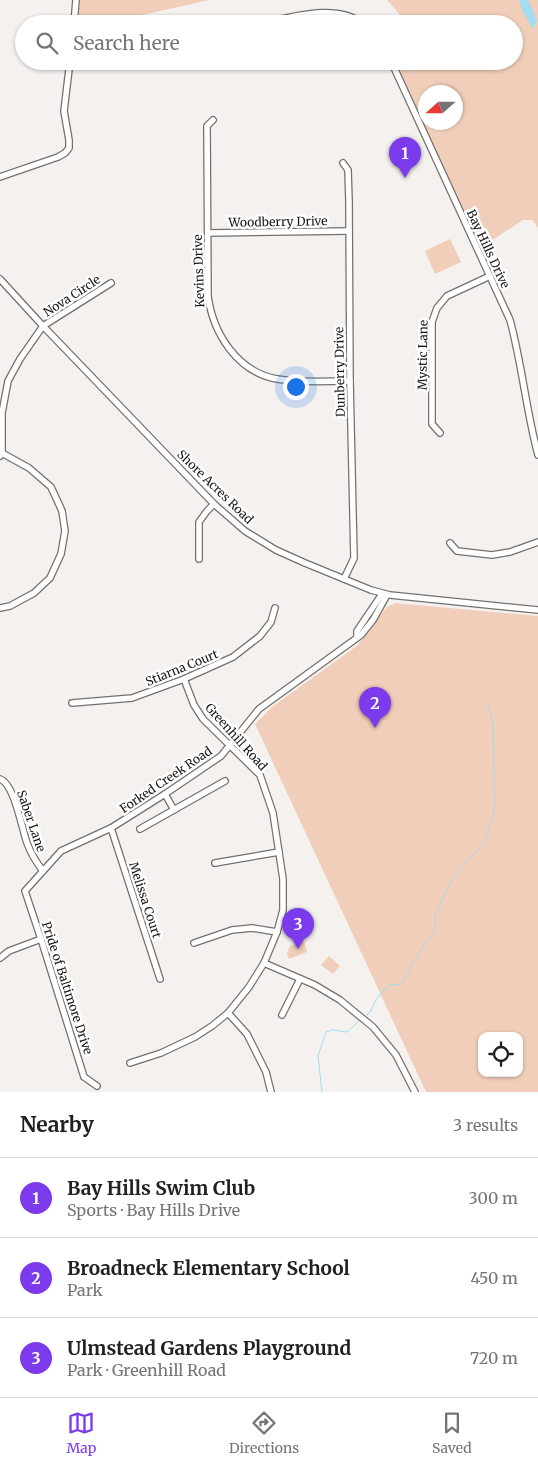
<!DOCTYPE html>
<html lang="en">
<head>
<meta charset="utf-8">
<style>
	body { margin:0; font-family:Merriweather,serif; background:#f6f6f6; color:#202124 }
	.controls { position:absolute; right:15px; bottom:15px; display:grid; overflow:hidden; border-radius:10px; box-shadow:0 1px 4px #0004 }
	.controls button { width:45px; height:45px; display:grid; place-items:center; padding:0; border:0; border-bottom:1px solid #e0e0e0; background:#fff; color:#202124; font:25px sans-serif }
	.compass { position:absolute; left:418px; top:85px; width:45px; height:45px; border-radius:50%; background:#fff; box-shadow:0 1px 4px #0004; rotate:249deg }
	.you { position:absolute; left:295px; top:386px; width:18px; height:18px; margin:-12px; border:4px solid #fff; border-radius:50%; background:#1a73e8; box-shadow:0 0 0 8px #1a73e833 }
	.badge { display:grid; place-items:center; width:32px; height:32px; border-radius:50%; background:#7c3aed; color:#fff; font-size:16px; font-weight:700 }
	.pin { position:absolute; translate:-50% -41px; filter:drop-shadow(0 1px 2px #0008) }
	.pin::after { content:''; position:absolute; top:26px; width:18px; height:15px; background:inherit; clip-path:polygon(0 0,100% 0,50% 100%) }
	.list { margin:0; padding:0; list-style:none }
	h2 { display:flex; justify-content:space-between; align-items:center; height:65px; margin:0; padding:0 20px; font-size:21px }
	h2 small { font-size:16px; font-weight:400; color:#757577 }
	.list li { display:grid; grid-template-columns:32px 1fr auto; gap:15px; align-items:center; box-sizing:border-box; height:80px; padding:0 20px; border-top:1px solid #e0e0e0 }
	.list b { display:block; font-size:19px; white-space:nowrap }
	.list p { margin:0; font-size:16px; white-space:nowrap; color:#757577 }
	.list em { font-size:16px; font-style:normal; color:#757577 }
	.icon { flex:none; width:28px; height:28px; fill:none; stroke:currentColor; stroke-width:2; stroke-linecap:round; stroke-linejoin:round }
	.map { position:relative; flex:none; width:538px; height:1092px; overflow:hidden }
	.search { position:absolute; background:#fff; box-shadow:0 1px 4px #0004; left:15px; right:15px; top:15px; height:55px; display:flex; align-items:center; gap:12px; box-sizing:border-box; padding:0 18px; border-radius:28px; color:#757577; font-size:19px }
	.sheet { height:305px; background:#fff }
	nav { display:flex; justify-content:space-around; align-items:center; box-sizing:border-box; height:70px; border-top:1px solid #e0e0e0; background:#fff; font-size:14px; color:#757577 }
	nav a { display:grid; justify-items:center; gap:2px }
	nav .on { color:#7c3aed }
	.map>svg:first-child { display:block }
	.green { fill:#f1ceba; fill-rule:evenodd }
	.water { fill:#a1dcf1 }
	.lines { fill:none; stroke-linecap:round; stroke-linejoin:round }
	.stream { stroke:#a1dcf1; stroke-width:1 }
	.minor-casing { stroke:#73706e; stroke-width:8 }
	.minor { stroke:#fff; stroke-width:5.5 }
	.labels { text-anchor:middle; stroke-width:5; stroke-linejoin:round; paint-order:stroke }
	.street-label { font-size:12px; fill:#181716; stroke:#fff }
</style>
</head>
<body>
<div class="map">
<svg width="538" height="1092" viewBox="0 0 538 1092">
	<rect width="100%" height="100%" fill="#f5f1ef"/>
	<g class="green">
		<polygon points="80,0 209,0 142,15 84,22 79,15"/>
		<path d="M387 0H538V228L532 220H523L476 251 452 186 425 127 397 71 413 61H514V24H408ZM426 92H456V122H426Z"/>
		<polygon points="450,239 461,262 435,274 425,251"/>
		<path d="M395 603 538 616V1092H426L255 724 272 707 358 645 387 607ZM482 1036H519V1073H482Z"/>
		<polygon points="304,941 307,952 289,959 287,953 290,946"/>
		<polygon points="329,956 340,966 333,974 321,965"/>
	</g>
	<polygon class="water" points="519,0 528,0 537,20 535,25 532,28 522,10"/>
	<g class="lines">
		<g class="stream">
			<path d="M366 1016 370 1012 377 998 390 984 400 985C413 968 420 946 435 931V915L453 878 485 841 495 807 493 723 488 704"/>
			<polyline points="322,1092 318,1056 326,1032 332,1030 347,1032 359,1021"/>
		</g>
		<g class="minor-casing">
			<g id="minor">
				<polyline points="74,24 76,0"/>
				<path d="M258 24C289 18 337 2 363 24"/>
				<path d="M391 61 510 320C522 364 526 410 538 455"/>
				<path d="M213 120 207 126 208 296C213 333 237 372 277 379 301 383 326 381 350 381"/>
				<polyline points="343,163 348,170 349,201 350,381 354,558 344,579"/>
				<polyline points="0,177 58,157 65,153 69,148 69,140 64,111 70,61"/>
				<polyline points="208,233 349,231"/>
				<polyline points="0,279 43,326 214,504 245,531 276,550 305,563 371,590 390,595 538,610"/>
				<polyline points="440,433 432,424 432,322 437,308 447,296 490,276"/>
				<polyline points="0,456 2,453 2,413 8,381 20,359 43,326 111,283"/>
				<polyline points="450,543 457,551 492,555 510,552 538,542"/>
				<polyline points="199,559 199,522 207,511 214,504"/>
				<polyline points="0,608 10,606 34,593 50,578 61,554 65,531 62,511 51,487 29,468 2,453"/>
				<polyline points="357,637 357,631 382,594"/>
				<polyline points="72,703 132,698 184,679 233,657 260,636 271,622 275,608"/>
				<path d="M0 779C14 783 22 829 27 843 31 854 36 862 43 871"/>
				<polyline points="165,794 174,810"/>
				<polyline points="111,828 160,979"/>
				<polyline points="140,829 225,781"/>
				<polyline points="215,863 279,852"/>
				<polyline points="194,943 232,930 252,928 277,932"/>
				<polyline points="0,958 9,951 41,939"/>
				<polyline points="264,963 315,985 340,1000 373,1027 396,1055 415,1092"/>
				<polyline points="228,1013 247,1034 266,1072 271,1092"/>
				<polyline points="282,1015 300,979"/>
				<polyline points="130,1063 161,1053 195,1037 212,1026 228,1013 249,987 264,963 277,932 283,910 283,879 273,813 260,775 203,719 194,705 184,679"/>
				<polyline points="97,1086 84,1077 41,939 25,891 61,851 111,828 165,794 221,756 259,709 361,635 373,620 387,595"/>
			</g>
		</g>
		<use href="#minor" class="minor"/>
	</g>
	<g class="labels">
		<g class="street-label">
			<text transform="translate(278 222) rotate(-1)" y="4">Woodberry Drive</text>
			<text transform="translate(488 249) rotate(65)" y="4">Bay Hills Drive</text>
			<text transform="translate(199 271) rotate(-92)" y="4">Kevins Drive</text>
			<text transform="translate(72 296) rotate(-33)" y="4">Nova Circle</text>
			<text transform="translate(423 355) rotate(-89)" y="4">Mystic Lane</text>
			<text transform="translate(340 372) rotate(-91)" y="4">Dunberry Drive</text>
			<text transform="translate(215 487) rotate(44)" y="4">Shore Acres Road</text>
			<text transform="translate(182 668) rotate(-22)" y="4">Stiarna Court</text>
			<text transform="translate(236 737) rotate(48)" y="4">Greenhill Road</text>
			<text transform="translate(166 780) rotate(-34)" y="4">Forked Creek Road</text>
			<text transform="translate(31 821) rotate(71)" y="4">Saber Lane</text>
			<text transform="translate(145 900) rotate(72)" y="4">Melissa Court</text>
			<text transform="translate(67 988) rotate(72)" y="4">Pride of Baltimore Drive</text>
		</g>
	</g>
</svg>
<div class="controls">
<button><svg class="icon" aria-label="locate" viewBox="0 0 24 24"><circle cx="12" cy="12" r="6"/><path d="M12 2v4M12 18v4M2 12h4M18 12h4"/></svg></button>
</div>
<svg class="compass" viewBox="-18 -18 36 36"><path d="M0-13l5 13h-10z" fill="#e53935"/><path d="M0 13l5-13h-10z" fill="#757577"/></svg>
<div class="you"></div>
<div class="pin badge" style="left:405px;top:178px">1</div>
<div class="pin badge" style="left:375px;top:728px">2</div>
<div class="pin badge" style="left:298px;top:949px">3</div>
<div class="search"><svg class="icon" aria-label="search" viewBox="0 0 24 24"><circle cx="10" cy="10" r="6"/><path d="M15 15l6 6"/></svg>Search here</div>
</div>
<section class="sheet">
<h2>Nearby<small>3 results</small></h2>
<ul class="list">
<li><span class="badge">1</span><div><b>Bay Hills Swim Club</b><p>Sports · Bay Hills Drive</p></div><em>300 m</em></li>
<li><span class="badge">2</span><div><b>Broadneck Elementary School</b><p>Park</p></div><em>450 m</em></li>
<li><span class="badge">3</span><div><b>Ulmstead Gardens Playground</b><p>Park · Greenhill Road</p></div><em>720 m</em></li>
</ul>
</section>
<nav>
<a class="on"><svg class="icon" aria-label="map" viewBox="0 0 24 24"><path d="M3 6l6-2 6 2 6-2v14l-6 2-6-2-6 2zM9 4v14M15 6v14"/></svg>Map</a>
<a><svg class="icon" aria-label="directions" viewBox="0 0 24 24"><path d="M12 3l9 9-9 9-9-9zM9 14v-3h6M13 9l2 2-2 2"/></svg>Directions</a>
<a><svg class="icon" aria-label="saved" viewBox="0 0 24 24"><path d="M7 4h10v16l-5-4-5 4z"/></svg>Saved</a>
</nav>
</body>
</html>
